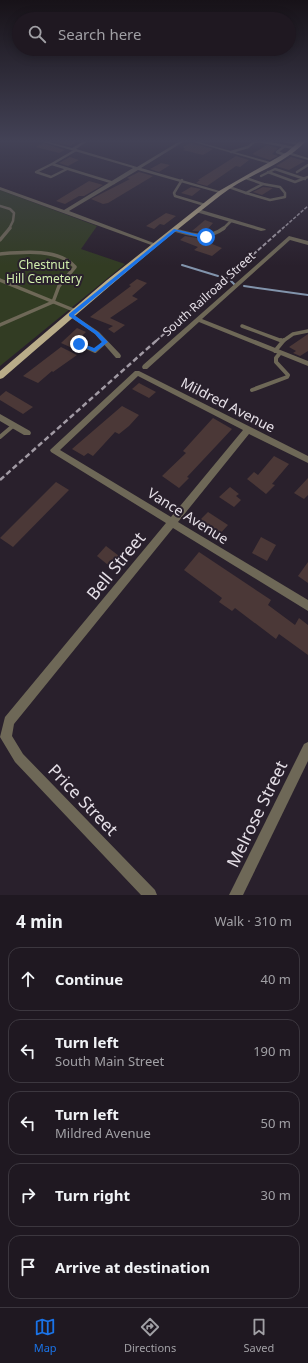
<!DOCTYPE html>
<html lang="en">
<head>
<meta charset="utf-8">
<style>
	body { margin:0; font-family:"Noto Sans",sans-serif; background:#2c252e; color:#f1f3f6 }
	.stop { position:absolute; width:12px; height:12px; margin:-9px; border:3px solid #1a73e8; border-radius:50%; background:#fff }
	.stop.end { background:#1a73e8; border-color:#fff; box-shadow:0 1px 4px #0008 }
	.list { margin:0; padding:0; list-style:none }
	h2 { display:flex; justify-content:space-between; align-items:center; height:52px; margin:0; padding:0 16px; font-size:17px }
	h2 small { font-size:13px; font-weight:400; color:#a1a0a5 }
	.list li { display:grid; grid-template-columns:26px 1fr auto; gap:12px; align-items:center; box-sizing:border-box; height:64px; margin:0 8px 8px; padding:0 8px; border:1px solid #3c373f; border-radius:12px }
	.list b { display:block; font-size:15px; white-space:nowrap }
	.list p { margin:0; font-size:13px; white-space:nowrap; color:#a1a0a5 }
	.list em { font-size:13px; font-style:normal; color:#a1a0a5 }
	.icon { flex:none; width:22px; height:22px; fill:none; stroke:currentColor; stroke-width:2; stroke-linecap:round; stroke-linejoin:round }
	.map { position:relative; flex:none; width:308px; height:895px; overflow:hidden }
	.search { position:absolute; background:#1f1821; box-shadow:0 2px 10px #0003; left:12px; right:12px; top:12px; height:44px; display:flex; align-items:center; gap:10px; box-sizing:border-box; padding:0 14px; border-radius:22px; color:#a1a0a5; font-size:15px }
	.sheet { height:412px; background:#1f1821 }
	nav { display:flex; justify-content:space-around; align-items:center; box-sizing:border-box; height:56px; border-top:1px solid #3c373f; background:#1f1821; font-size:11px; color:#a1a0a5 }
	nav a { display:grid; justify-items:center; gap:2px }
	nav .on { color:#1a73e8 }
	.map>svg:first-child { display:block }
	.green { fill:#323c23 }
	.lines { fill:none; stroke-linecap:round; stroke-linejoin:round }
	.stream { stroke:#8294ac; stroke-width:2 }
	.building { fill:#4b3837 }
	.service-far2 { stroke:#6e6857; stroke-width:2.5 }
	.service-far1 { stroke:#6e6857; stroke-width:3.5 }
	.service { stroke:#6e6857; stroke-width:4 }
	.minor { fill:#6e6857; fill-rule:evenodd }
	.primary { fill:#b9ac89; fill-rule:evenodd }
	.rail-far2 { stroke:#a19aa4; stroke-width:1.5; stroke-dasharray:3.5 1.5; stroke-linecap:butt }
	.rail-far1 { stroke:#a19aa4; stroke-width:2; stroke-dasharray:4.5 2; stroke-linecap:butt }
	.rail { stroke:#a19aa4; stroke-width:2.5; stroke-dasharray:5.5 3; stroke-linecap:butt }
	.route { fill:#1a73e8 }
	.labels { text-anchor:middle; stroke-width:4; stroke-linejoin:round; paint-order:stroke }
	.far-park-label { font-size:12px; fill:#d1eead; stroke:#29202c }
	.far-street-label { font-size:12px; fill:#e5dfe7; stroke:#29202c }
	.street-label { font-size:14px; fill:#e5dfe7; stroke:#29202c }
	.near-street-label { font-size:17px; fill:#e5dfe7; stroke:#29202c }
</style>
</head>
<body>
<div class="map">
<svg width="308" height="895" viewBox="0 0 308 895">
	<rect width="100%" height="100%" fill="#29202c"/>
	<polygon class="green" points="0,190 97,226 81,249 125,264 0,366"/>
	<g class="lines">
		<g class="stream">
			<polyline points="182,265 218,276"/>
			<polyline points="231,281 234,284"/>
			<polyline points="244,286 308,295"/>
		</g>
	</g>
	<g class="building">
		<polygon points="49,141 79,141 70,146"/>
		<polygon points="43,143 65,150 59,153 36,147"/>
		<polygon points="191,143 213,149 203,155 183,150 185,149 183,147"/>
		<polygon points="267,145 278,148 272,154 278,156 270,160 252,154"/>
		<polygon points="236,156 249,160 240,167 236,166 207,186 196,183 200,180 198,180"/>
		<polygon points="70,157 79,160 68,166 59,163"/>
		<polygon points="291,157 305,161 289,170 276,166"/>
		<polygon points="161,163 170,165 159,172 150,169"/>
		<polygon points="139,172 153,176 108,203 103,204 91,199 130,179 127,178"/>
		<polygon points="89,181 103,185 84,196 79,196 65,204 56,201"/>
		<polygon points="191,187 201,189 192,196 181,193"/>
		<polygon points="263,187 273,188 262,195 253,192"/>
		<polygon points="166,213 176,216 164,225 160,224 154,229 146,226"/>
		<polygon points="205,220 213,223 205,232 192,231"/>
		<polygon points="185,236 197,238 222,248 212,256 194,250 198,247 180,240"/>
		<polygon points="137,279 147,283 132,296 138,299 110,318 125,325 114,333 108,329 113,326 90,317 131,286 129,285"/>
		<polygon points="77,328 86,332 70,347 61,343"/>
		<polygon points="308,334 308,351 300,356 293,353 296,351 289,347"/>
		<polygon points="61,347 77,355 53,372 52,371 38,383 23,376"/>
		<polygon points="139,383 156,392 149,398 132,389"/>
		<polygon points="6,391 33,407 23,414 0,400 0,396"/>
		<polygon points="122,406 139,415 129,426 119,434 115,432 93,456 88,453 84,456 72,449"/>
		<polygon points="213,418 232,429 187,477 189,478 179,488 162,476 186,453 183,451"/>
		<polygon points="274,456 289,464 272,484 275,485 266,494 247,479 254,472 258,475"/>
		<polygon points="308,478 308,495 304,499 294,493"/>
		<polygon points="56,482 69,490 13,547 0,538"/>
		<polygon points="230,487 239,494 236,496 241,500 234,507 219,497"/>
		<polygon points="208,512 228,525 217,537 197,523"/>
		<polygon points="261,537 276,545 267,561 252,553"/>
		<polygon points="106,546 123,559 113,569 97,556"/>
		<polygon points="199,552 271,600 268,605 295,625 299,618 308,625 308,655 279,634 276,639 235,608 232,611 219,602 222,598 184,570"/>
		<polygon points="308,562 308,583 298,576"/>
	</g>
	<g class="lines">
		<g class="service-far2">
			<polyline points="284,141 299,144"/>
			<polyline points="285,146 277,152 285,155"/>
			<polyline points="76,150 52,164 114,183"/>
			<polyline points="231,152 248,147 254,142 259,141 294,148"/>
			<polyline points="52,164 36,172 51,177 67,169"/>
			<polyline points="268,172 295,182 308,177"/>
			<polyline points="297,172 308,165"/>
			<polyline points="261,176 275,169 305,179"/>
			<polyline points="182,180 174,193 175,196 205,205"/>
			<polyline points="229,187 246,193 263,184 246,178"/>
			<polyline points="246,193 270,200 285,197 285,193 280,187 263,184"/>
			<polyline points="0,206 10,209 14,213 13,221 9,229"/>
			<polyline points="223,229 231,221"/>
		</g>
		<g class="service-far1">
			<path d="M175 230C193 235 208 240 224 228"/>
			<polyline points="0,240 10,228"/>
			<path d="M0 254C22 252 59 248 75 267L59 286 53 302 0 325"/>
			<polyline points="0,280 76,311"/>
			<polyline points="242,326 282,341"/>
			<polyline points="283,341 293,334 308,331"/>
		</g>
		<g class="service">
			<polyline points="281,340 282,341"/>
			<polyline points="79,344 95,351 105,342"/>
			<polyline points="275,351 284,340"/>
			<polyline points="252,390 287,377 288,375 276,362 276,358 280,353"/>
			<polyline points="0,437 14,425"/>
		</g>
		<g class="minor">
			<polygon points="40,141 45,141 72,148 84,141 88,141 76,149 137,167 180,141 184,141 183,142 141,168 223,192 219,193 138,170 69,211 159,245 154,246 0,190 0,187 64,210 133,168"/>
			<polygon points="190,141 195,141 274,163 270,164"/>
			<polygon points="289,152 308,158 308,160 287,154 287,153"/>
			<polygon points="198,209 265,229 266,230 261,231 196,212 196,210"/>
			<polygon points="289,236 308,241 308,245 290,240 202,319 308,361 308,366 199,322 147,369 143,369 142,367 143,365"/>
			<polygon points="71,313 99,332 120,354 121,356 120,358 116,358 95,334 69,316 68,315"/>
			<path d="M135 371H139L308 456V463L249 434 178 522 308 600V611L173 528 14 724 12 736 23 754 155 890 157 895H141L15 762 0 737 5 717 166 523 51 452 50 450ZM138 376 243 430 171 517 60 450Z"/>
			<polygon points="0,414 30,431 31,433 30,435 24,435 0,421"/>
			<polygon points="308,742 308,761 243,895 229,895 304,744"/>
		</g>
		<path class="primary" d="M300 141H306C283 166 248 174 221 195 146 253 75 316 3 378L0 379V371L107 280 219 191 287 152Z"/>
		<polyline class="rail-far2" points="282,229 308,206"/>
		<polyline class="rail-far1" points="156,341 283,228"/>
		<polyline class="rail" points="0,480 157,340"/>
	</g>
	<linearGradient id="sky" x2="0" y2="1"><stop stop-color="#171218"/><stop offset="0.53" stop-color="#434256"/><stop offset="1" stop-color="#434256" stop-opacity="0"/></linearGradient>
	<rect width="308" height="266" fill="url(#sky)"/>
	<polygon class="route" points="174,229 208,237 206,239 176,231 74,315 98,332 108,342 95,352 77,345 79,342 94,348 102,342 95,334 69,316 69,314"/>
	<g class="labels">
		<g class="far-park-label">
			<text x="44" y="269">Chestnut<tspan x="44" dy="14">Hill Cemetery</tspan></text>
		</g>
		<g class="far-street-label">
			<text transform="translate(209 294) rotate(-42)" y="4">South Railroad Street</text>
		</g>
		<g class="street-label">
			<text transform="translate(228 405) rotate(27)" y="5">Mildred Avenue</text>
			<text transform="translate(188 516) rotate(32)" y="5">Vance Avenue</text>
		</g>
		<g class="near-street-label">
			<text transform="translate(116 566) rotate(-51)" y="6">Bell Street</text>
			<text transform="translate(83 800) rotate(46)" y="6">Price Street</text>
			<text transform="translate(257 814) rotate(-64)" y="6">Melrose Street</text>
		</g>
	</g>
</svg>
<div class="stop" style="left:206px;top:237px"></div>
<div class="stop end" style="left:79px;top:344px"></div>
<div class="search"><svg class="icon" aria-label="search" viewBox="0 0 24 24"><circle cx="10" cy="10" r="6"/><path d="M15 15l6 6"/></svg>Search here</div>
</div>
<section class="sheet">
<h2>4 min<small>Walk · 310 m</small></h2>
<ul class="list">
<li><svg class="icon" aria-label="ahead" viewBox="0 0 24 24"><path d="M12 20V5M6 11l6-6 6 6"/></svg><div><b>Continue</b></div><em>40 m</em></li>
<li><svg class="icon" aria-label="left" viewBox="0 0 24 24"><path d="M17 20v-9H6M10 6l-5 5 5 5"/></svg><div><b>Turn left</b><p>South Main Street</p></div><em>190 m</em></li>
<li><svg class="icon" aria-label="left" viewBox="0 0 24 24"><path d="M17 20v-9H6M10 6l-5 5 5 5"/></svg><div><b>Turn left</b><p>Mildred Avenue</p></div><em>50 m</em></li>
<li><svg class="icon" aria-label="right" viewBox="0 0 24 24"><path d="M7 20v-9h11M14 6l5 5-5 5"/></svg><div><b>Turn right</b></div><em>30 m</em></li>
<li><svg class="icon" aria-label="arrive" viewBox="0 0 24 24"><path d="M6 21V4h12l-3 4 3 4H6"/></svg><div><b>Arrive at destination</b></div></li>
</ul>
</section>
<nav>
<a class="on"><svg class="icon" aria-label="map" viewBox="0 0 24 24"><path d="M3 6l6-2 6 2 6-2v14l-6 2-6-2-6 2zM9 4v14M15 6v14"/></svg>Map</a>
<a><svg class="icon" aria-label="directions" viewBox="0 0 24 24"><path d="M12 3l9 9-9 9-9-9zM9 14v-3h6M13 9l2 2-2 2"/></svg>Directions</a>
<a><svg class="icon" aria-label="saved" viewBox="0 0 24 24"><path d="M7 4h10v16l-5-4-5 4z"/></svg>Saved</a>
</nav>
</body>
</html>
